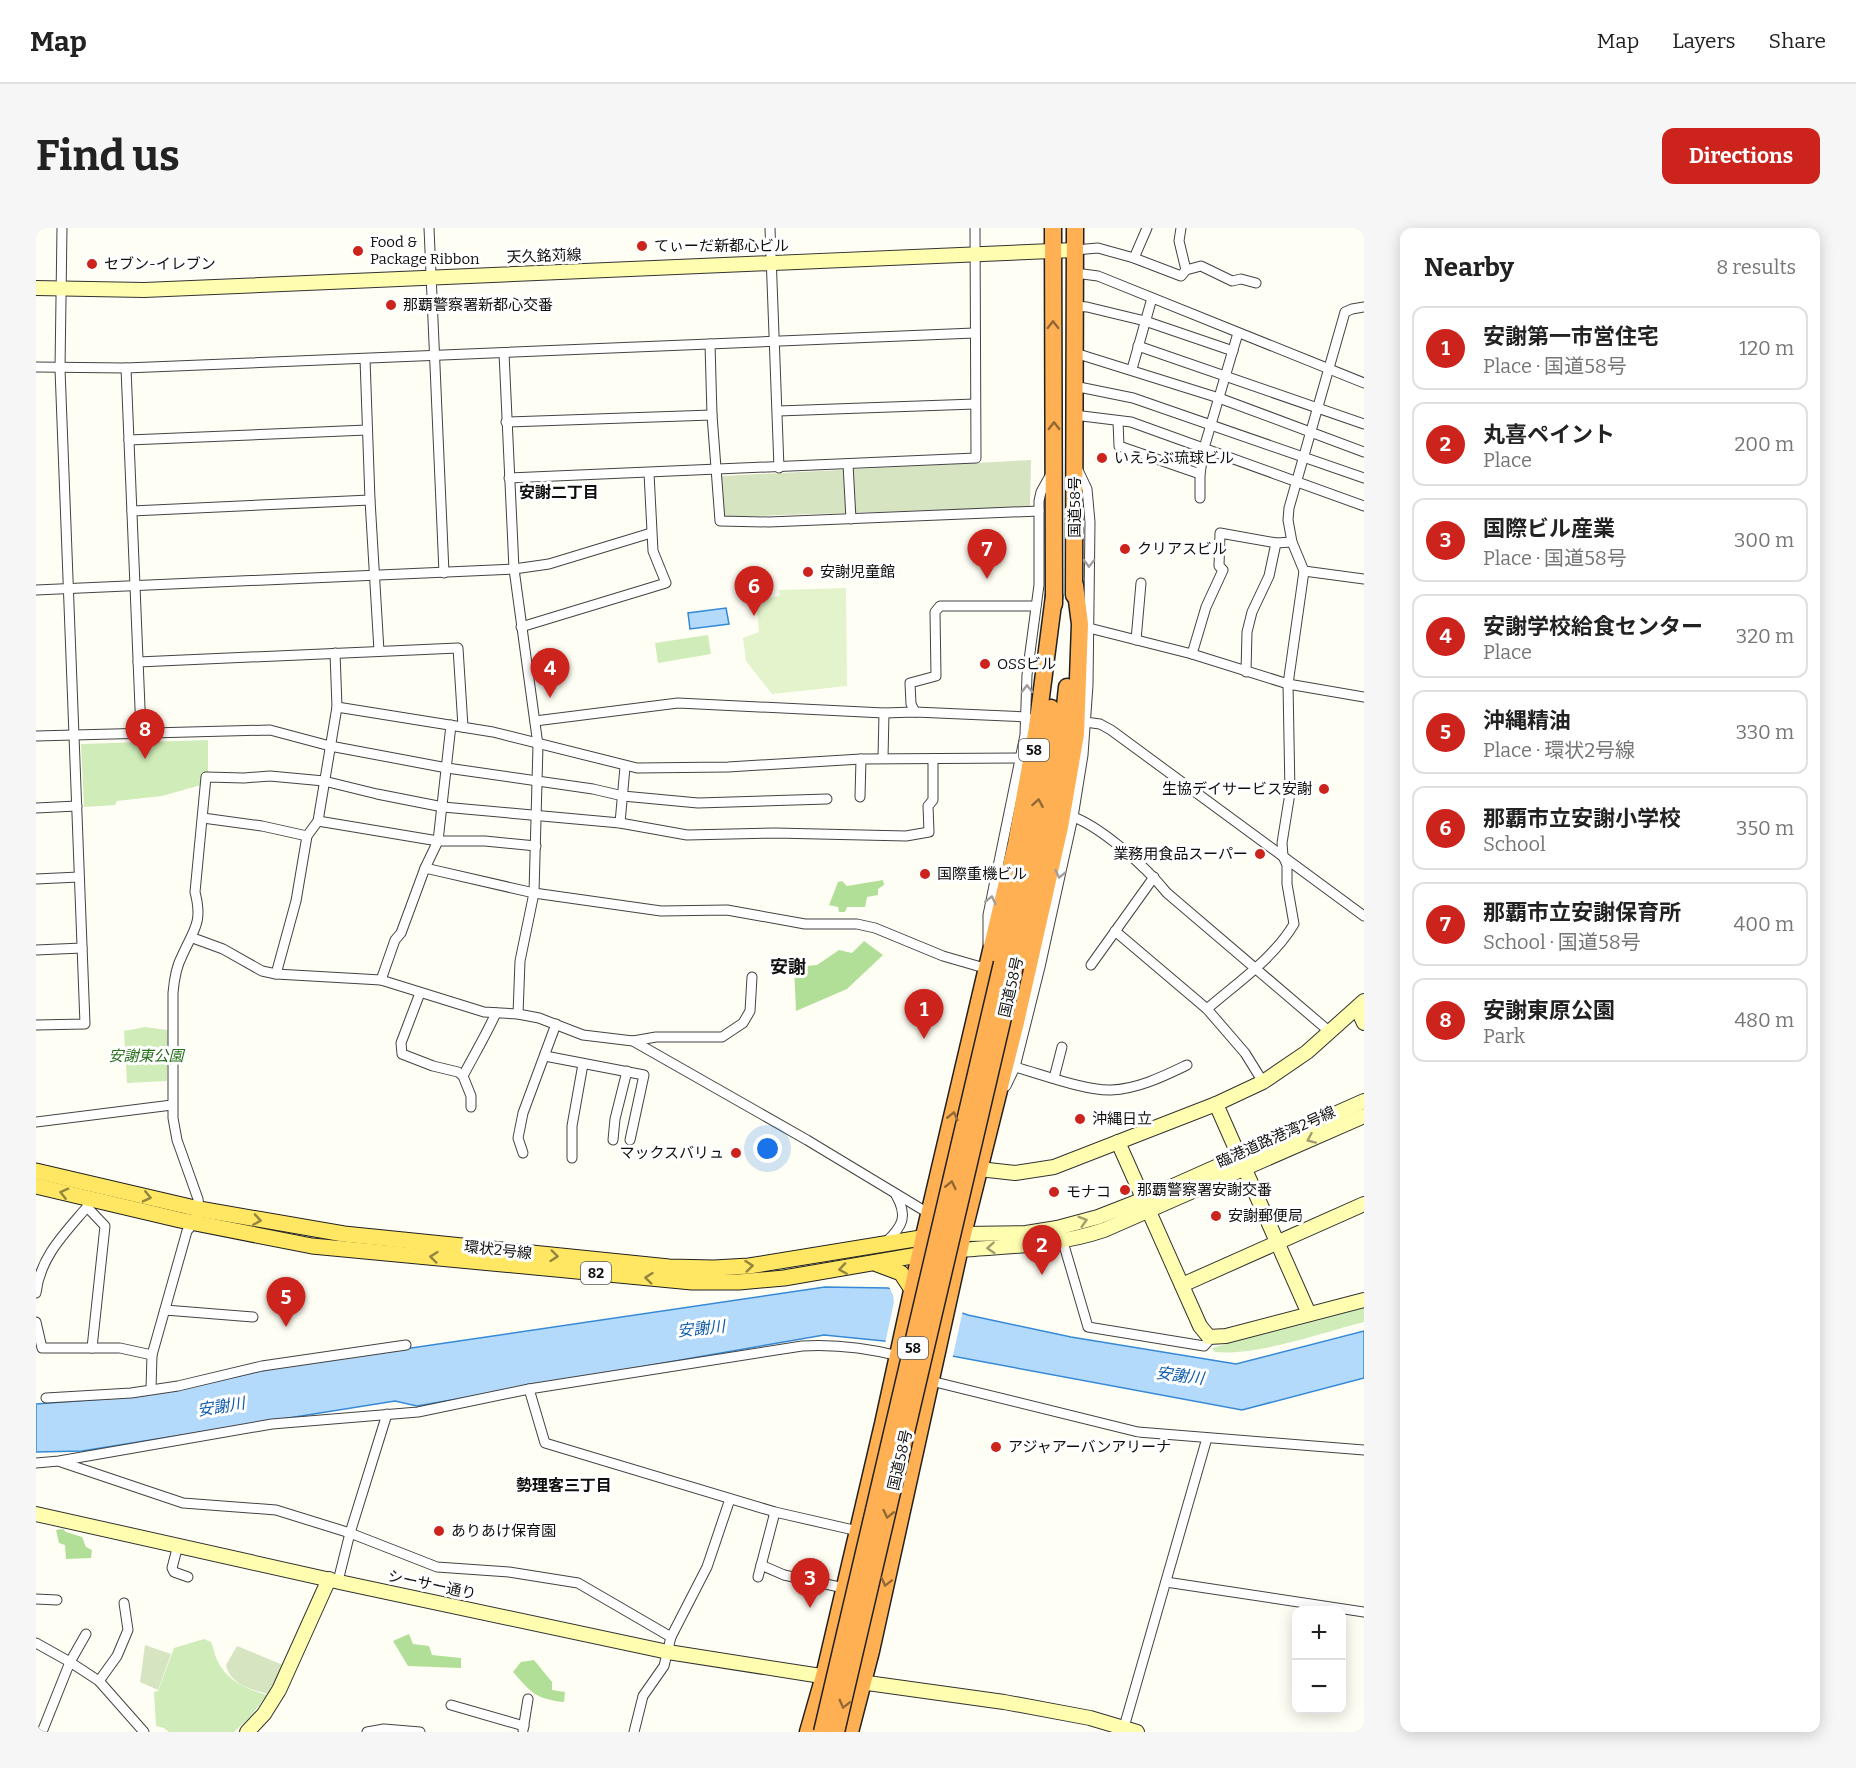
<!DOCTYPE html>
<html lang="en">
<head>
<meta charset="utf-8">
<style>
	body { margin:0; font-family:Bitter,"Noto Sans JP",serif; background:#f6f6f6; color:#222 }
	.controls { position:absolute; right:18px; bottom:18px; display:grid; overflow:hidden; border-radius:12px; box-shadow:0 3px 15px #0003 }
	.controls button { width:54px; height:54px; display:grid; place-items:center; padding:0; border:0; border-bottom:2px solid #e0e0e0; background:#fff; color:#222; font:30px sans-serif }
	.you { position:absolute; left:732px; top:921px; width:21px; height:21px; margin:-15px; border:4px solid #fff; border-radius:50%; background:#1a73e8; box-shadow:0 0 0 9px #1a73e833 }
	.badge { display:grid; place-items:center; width:39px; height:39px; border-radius:50%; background:#cc231d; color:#fff; font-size:20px; font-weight:700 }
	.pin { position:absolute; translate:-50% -50px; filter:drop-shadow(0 2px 3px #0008) }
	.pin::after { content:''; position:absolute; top:32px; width:21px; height:18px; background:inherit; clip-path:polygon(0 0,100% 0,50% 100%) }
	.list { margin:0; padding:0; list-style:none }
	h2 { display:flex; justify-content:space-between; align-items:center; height:78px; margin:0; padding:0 24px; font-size:26px }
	h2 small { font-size:20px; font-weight:400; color:#767676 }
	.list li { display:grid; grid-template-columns:39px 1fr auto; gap:18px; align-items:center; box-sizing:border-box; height:84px; margin:0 12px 12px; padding:0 12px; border:2px solid #e0e0e0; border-radius:12px }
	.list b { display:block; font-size:22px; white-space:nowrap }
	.list p { margin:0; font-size:20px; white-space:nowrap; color:#767676 }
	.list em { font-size:20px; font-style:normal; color:#767676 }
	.map { position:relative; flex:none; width:1328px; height:1504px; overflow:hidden; border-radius:12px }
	header { display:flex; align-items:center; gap:36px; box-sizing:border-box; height:84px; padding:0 30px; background:#fff; border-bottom:2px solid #e0e0e0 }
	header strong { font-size:28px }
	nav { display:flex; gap:33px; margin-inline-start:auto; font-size:21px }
	.intro { display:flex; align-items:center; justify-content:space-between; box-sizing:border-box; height:144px; padding:0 36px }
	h1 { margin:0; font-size:42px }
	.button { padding:15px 27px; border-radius:12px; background:#cc231d; color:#fff; font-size:21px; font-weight:700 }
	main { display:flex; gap:36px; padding:0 36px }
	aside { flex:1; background:#fff; border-radius:12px; box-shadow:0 3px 15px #0003 }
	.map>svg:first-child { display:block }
	.green { fill:#d0edb9 }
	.forest { fill:#b2df97 }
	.cemetery { fill:#d6e4c1 }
	.pitch { fill:#e3f4cc }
	.water { fill:#b4dafb; stroke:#3589d7; stroke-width:1.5 }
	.pier { fill:#fffef4 }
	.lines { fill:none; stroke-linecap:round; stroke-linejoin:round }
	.street-casing { stroke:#434343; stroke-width:11 }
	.secondary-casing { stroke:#323232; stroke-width:16 }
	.primary-casing { stroke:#212121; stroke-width:17 }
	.highway-casing { stroke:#212121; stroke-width:19 }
	.street { stroke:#fff; stroke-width:9 }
	.secondary { stroke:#fffdaf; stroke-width:14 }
	.primary { stroke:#ffe764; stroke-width:15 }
	.highway { stroke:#feb053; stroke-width:16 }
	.highway-bridge-casing { stroke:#212121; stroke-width:19; stroke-linecap:butt }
	.highway-bridge { stroke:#feb053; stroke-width:16 }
	.oneway { stroke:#936835 }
	.oneway2 { stroke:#9f9f9f }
	.oneway3 { stroke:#9f9e6f }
	.oneway4 { stroke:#93863e }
	.poi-dot { fill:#cc231d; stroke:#fff; stroke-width:2 }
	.labels { text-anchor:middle; stroke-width:6; stroke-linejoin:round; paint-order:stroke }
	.shield { fill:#fff; stroke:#585858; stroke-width:1.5 }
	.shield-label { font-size:14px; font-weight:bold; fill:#101010 }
	.poi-label { font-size:15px; fill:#101010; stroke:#fff; text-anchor:start }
	.street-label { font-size:15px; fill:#101010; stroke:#fff }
	.park-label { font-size:15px; font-style:italic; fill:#256e1a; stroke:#fff }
	.neighbourhood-label { font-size:16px; font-weight:bold; fill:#101010; stroke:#fff }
	.water-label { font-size:16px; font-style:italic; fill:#0e5aad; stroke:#fff }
	.quarter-label { font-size:18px; font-weight:bold; fill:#101010; stroke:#fff }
</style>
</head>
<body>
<header>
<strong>Map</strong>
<nav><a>Map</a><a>Layers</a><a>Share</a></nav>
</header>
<div class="intro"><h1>Find us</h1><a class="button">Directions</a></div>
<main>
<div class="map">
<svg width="1328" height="1504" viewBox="0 0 1328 1504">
	<rect width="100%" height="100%" fill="#fffef4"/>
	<g class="green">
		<polygon points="672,407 675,426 622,435 619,415"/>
		<polygon points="172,512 172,546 165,557 126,568 81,573 79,577 48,579 45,516"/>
		<polygon points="109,799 132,802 131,853 91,855 88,803"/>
		<path d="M1328 1079V1094C1285 1105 1222 1128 1179 1124L1176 1120Z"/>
		<path d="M168 1411 175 1414C178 1420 178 1426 181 1432 191 1453 210 1461 231 1467L214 1489 198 1504H133L128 1500 120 1498 118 1464 122 1463 138 1420Z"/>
	</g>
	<g class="forest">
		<polygon points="847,652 848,657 842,661 842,667 831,669 829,679 811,679 809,684 803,684 802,679 793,677 802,654 806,653 811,658"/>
		<polygon points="828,713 847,727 811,761 760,783 758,739 781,737 803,722 816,725"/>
		<polygon points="27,1301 30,1304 46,1309 50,1319 56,1322 55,1330 30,1331 29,1317 23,1315 20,1302"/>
		<polygon points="373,1406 377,1416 393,1418 396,1427 425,1430 425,1440 372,1438 357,1413"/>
		<path d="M498 1432 516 1454V1462L529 1464 528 1474C499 1471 495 1464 477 1444L485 1434Z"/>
	</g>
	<g class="cemetery">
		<polygon points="995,232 994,279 686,289 686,248"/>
		<polygon points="109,1417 135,1426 122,1462 104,1454"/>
		<path d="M201 1418 247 1437 232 1466C214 1461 195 1457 190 1437Z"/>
	</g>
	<polygon class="pitch" points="810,360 811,458 736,466 710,433 707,410 723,404 720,372 744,368 743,362"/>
	<g class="water">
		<polygon points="690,380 693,396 654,401 652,385"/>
		<polygon points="789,1059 852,1060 932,1087 1035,1109 1194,1135 1200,1136 1328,1103 1328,1150 1206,1182 916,1128 848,1113 788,1107 381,1178 359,1173 46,1223 0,1224 0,1176 106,1168 239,1140"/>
	</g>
	<polygon class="pier" points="853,1059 927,1082 916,1132 849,1116 858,1074 857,1067"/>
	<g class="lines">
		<g class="street-casing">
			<g id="street">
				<polyline points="393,0 408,345"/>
				<polyline points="734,0 743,240"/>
				<polyline points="1145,0 1143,13 1150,42"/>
				<polyline points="1039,22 1062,20 1098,30 1145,48 1150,42 1165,38 1196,53 1205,51 1220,55"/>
				<polyline points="1098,30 1111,0"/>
				<polyline points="1039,45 1062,48 1328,155"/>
				<polyline points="1039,78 1051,79 1109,93 1197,123"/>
				<polyline points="674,116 676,187 684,293 733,294 1003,283"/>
				<polyline points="1102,118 1328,196"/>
				<polyline points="468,125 478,341 502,517 498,665 484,733 482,786"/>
				<polyline points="1039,125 1183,170 1328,224"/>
				<polyline points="329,131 334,272 343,423"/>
				<polyline points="0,139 90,140 938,105"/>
				<polyline points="90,140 105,504"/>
				<polyline points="1096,141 1116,70"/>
				<polyline points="1038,158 1097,170 1328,250"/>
				<polyline points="742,183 939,176"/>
				<polyline points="1038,187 1095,194 1328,278"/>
				<polyline points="1082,193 1083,218 1164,246 1164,270"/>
				<polyline points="470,194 676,187"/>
				<polyline points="93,212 331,202"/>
				<polyline points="812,236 815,291"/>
				<polyline points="1164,246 1168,220 1202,105"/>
				<polyline points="473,250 940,230 939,0"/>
				<polyline points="96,283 334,272"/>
				<polyline points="1268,343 1328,351"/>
				<polyline points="0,362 478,341 513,336 615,305"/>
				<polyline points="485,399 630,355 617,323 613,245"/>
				<polyline points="1053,400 1156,426 1252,456 1328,469"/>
				<polyline points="1100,412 1105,355"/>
				<polyline points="1156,426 1170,379 1187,342 1183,338 1184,305 1240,315 1256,314"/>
				<polyline points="102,434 422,420 427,499"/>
				<polyline points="1210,444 1211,404 1216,384 1233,348 1240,315"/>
				<polyline points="301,479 457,504 601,540 692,539 825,531 986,530"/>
				<polyline points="879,484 875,476 874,455 900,448 899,384 904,378 1000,378"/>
				<polyline points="499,493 642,475 848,485 879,484 991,489"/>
				<polyline points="1049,494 1064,496 1075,502 1328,688"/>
				<polyline points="0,508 234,502 294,518 411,540 557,561 587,568 662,575 791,571"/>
				<polyline points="847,530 848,485"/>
				<polyline points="824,569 825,531"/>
				<polyline points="0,580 41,578"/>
				<path d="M1032 587C1064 597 1110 639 1131 665L1294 804"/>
				<polyline points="167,590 226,598 271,608"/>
				<polyline points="282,593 402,613 449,613 500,618"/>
				<polyline points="584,595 589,539"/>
				<polyline points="389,640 498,665 625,683 691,682 769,696 821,696 839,700 907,728 952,741"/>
				<polyline points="0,651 43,649"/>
				<polyline points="1079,703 1171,781 1209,825 1227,854"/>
				<polyline points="157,710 187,721 226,743 240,746 345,752 448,784 482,786 503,790 547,807 597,813 771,912 897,988"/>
				<polyline points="952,716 952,687 989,507 991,447 1003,357 1003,273 1005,264 1015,246"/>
				<polyline points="0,722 46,720"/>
				<polyline points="1055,737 1118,649"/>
				<polyline points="240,746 260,673 271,608 282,593 301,479 299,425"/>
				<polyline points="345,752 359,712 365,705 389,640 402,613 415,497"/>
				<polyline points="384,765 365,815 366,826 397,838 422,844 427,848 435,868 435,879"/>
				<path d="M1171 781C1202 754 1237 731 1258 696L1251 656V637L1247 628 1246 615 1254 565 1252 456 1268 343 1256 314 1252 292 1253 280 1309 84 1316 81 1328 79"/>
				<polyline points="0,797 49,796 24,141 26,0"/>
				<polyline points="597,813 620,809 686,809 707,795 714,783 716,749"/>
				<polyline points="509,828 608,847 594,912"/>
				<path d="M979 839C1005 846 1050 863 1075 862 1102 861 1128 848 1151 837"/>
				<path d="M427 848C438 827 450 807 460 785"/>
				<polyline points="1018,850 1026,819"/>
				<polyline points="970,858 979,839 1004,739 1037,589 1047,527 1052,457 1054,294 1051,261 1042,242"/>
				<polyline points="0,894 136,877"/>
				<polyline points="577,912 579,891 591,843"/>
				<polyline points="487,925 482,910 487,885 520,796"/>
				<polyline points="536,930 536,898 547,836"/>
				<path d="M850 1014C867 998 872 988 860 967"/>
				<polyline points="1027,1014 1052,1099 1168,1118 1176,1109"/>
				<path d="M0 1065C4 1029 29 1005 51 979"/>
				<polyline points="129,1082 217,1089"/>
				<path d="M0 1094 6 1120H84L116 1127 151 1003C160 993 164 985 162 971L141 912 137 890V765C138 753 140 739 146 728 158 701 167 695 159 664L170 549 208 550 234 548 288 553 341 566 407 579 584 595 651 607 739 605 870 608 893 604 892 578 897 572V531"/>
				<polyline points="56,1120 69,998 51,979 56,969"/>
				<polyline points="895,1153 1102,1204 1328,1222"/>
				<polyline points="115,1161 116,1127"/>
				<polyline points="493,1161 509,1215 739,1284 822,1303"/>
				<polyline points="10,1170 95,1165 142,1158 226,1138 370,1117"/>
				<polyline points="25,1234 147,1275 240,1282 314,1305 401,1339 473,1344 542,1355 635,1409 628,1438 607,1468 598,1504"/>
				<path d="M0 1235 23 1233 236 1196 382 1184 493 1161 766 1118C799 1116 831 1120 863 1128"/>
				<polyline points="142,1317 136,1340 138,1344 152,1349"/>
				<polyline points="725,1337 748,1347 808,1360"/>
				<polyline points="722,1349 739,1284"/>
				<polyline points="302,1353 314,1305 351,1186"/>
				<polyline points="1130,1354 1328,1384"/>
				<polyline points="0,1371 21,1372"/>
				<polyline points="635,1409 671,1339 694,1271"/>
				<polyline points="0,1415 34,1434 63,1453 108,1504"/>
				<polyline points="63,1453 81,1428 92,1402 88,1375"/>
				<polyline points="415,1477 488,1498"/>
				<polyline points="1088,1499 1171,1210"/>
				<polyline points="487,1502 492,1471"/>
				<polyline points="6,1504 34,1434 50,1406"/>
				<polyline points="331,1504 348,1501 384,1504"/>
			</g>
		</g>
		<g class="secondary-casing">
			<g id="secondary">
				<polyline points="0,60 108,62 1039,22"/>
				<polyline points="1321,780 1328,795"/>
				<polyline points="1180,876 1273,1086"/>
				<polyline points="1082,914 1164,1098 1173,1109 1190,1108 1328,1072"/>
				<polyline points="943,941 979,945 1018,939 1180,876 1227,854 1271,824 1328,773"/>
				<polyline points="927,1006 990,1005 1021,1000 1062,989 1108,971 1328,873"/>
				<path d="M923 1022C973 1018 1021 1018 1068 1002L1328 888"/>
				<polyline points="1146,1057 1328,976"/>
				<polyline points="0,1286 308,1355 632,1424 798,1450"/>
				<polyline points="817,1453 968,1474 1054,1490 1101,1504"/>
				<polyline points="211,1504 228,1486 243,1462 293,1351"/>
			</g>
		</g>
		<g class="primary-casing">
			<g id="primary">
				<polyline points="0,943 163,981 308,1006 633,1039 678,1040 713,1038 897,1008"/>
				<polyline points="0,958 144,992 276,1018 656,1054 703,1054 748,1050 894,1025"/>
				<polyline points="841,1036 865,1045 877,1063"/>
			</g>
		</g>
		<g class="highway-casing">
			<g id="highway">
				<polyline points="1017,0 1018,376"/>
				<polyline points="1038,367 1039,0"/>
				<polyline points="966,735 1002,575 1015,480"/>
				<path d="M979 738C1001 645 1022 554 1031 459"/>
				<polyline points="772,1504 788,1448 847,1196 888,1008 980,616 1001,500 1018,368"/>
				<polyline points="814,1504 835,1423 927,1006 980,794 1024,599 1040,506 1044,396 1039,357"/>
			</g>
		</g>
		<use href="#street" class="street"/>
		<use href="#secondary" class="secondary"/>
		<use href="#primary" class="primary"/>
		<use href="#highway" class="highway"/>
		<g class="highway-bridge-casing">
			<g id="highway-bridge">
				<polyline points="786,1504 966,735"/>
				<polyline points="800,1504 979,738"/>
			</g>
		</g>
		<use href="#highway-bridge" class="highway-bridge"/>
	</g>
	<defs><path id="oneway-chevron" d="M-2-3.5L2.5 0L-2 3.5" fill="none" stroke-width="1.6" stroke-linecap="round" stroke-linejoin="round" transform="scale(1.5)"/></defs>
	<g class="oneway">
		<use href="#oneway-chevron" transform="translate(1017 97) rotate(-90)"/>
		<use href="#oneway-chevron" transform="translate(1018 198) rotate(-90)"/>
		<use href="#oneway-chevron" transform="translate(1002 575) rotate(-80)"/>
		<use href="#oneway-chevron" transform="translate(917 888) rotate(-77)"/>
		<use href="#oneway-chevron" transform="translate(915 957) rotate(-77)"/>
		<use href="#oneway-chevron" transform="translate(852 1286) rotate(103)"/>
		<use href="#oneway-chevron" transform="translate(850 1354) rotate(104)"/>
		<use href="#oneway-chevron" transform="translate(808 1476) rotate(104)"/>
	</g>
	<g class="oneway2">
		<use href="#oneway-chevron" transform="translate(1053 335) rotate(91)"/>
		<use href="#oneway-chevron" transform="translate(991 461) rotate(-90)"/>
		<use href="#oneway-chevron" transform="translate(1024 646) rotate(102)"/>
		<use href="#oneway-chevron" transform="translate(955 672) rotate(-77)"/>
	</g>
	<g class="oneway3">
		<use href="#oneway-chevron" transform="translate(1275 911) rotate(156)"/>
		<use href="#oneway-chevron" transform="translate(1047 993) rotate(-16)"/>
		<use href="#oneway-chevron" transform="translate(955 1020) rotate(176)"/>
	</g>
	<g class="oneway4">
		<use href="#oneway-chevron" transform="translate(28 965) rotate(-166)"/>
		<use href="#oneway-chevron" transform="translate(111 969) rotate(13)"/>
		<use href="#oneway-chevron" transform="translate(221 992) rotate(9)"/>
		<use href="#oneway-chevron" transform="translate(518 1028) rotate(6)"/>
		<use href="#oneway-chevron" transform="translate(398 1029) rotate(-174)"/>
		<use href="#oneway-chevron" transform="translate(713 1038) rotate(-6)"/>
		<use href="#oneway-chevron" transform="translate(807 1041) rotate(171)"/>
		<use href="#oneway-chevron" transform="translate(613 1050) rotate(-174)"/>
	</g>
	<g class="poi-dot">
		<circle cx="606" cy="18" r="6"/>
		<circle cx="322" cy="23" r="6"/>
		<circle cx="56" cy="36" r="6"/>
		<circle cx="355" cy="77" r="6"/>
		<circle cx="1066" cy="230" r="6"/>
		<circle cx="1089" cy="321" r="6"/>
		<circle cx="772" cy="344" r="6"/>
		<circle cx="949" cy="436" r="6"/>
		<circle cx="1288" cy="561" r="6"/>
		<circle cx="1224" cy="626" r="6"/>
		<circle cx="889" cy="646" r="6"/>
		<circle cx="1044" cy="891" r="6"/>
		<circle cx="700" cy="925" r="6"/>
		<circle cx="1089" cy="962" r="6"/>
		<circle cx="1018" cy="964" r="6"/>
		<circle cx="1180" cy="988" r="6"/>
		<circle cx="960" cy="1219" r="6"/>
		<circle cx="403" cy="1303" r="6"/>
	</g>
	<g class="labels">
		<g class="shield">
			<rect x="983" y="511" width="30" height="22" rx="4.5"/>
			<rect x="545" y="1034" width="30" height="22" rx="4.5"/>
			<rect x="862" y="1109" width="30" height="22" rx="4.5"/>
		</g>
		<g class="shield-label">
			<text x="998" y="527">58</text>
			<text x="560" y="1050">82</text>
			<text x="877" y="1125">58</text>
		</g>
		<g class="poi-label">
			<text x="334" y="19">Food &amp;<tspan x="334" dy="17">Package Ribbon</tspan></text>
			<text x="618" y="23">てぃーだ新都心ビル</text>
			<text x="68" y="41">セブン-イレブン</text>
			<text x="367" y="82">那覇警察署新都心交番</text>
			<text x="1078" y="235">いえらぶ琉球ビル</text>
			<text x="1101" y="326">クリアスビル</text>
			<text x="784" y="349">安謝児童館</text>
			<text x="961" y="441">OSSビル</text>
			<text x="1276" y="566" text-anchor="end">生協デイサービス安謝</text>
			<text x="1212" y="631" text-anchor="end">業務用食品スーパー</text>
			<text x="901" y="651">国際重機ビル</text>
			<text x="1056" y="896">沖縄日立</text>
			<text x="688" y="930" text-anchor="end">マックスバリュ</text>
			<text x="1101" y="967">那覇警察署安謝交番</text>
			<text x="1030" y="969">モナコ</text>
			<text x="1192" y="993">安謝郵便局</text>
			<text x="972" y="1224">アジャアーバンアリーナ</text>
			<text x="415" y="1308">ありあけ保育園</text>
		</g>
		<g class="street-label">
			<text transform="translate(508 28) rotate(-2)" y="5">天久銘苅線</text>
			<text transform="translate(1039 279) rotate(-90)" y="5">国道58号</text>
			<text transform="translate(975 759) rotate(-77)" y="5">国道58号</text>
			<text transform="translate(1240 909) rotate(-24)" y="5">臨港道路港湾2号線</text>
			<text transform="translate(462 1022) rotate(6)" y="5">環状2号線</text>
			<text transform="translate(864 1232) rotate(-77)" y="5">国道58号</text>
			<text transform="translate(396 1357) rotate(12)" y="5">シーサー通り</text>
		</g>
		<g class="park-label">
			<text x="110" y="833">安謝東公園</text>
		</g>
		<g class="neighbourhood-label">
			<text x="523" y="270">安謝二丁目</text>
			<text x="528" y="1263">勢理客三丁目</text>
		</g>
		<g class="water-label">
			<text transform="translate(665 1100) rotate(-6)" y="6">安謝川</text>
			<text transform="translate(1144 1147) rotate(7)" y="6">安謝川</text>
			<text transform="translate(185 1178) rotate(-9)" y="6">安謝川</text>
		</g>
		<g class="quarter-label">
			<text x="752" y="745">安謝</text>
		</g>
	</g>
</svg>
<div class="controls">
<button>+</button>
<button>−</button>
</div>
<div class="you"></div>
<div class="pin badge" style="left:888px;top:811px">1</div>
<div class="pin badge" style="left:1006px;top:1047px">2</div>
<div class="pin badge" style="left:774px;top:1380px">3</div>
<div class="pin badge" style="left:514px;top:470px">4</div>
<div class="pin badge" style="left:250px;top:1099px">5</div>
<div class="pin badge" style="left:718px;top:388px">6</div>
<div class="pin badge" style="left:951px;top:351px">7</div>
<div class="pin badge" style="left:109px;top:531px">8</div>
</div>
<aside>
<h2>Nearby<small>8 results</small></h2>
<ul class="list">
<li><span class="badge">1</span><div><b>安謝第一市営住宅</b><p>Place · 国道58号</p></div><em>120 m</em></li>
<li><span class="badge">2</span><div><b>丸喜ペイント</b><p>Place</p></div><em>200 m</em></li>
<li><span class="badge">3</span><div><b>国際ビル産業</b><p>Place · 国道58号</p></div><em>300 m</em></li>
<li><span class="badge">4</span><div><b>安謝学校給食センター</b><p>Place</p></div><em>320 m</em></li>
<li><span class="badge">5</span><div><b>沖縄精油</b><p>Place · 環状2号線</p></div><em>330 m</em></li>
<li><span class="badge">6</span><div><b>那覇市立安謝小学校</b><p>School</p></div><em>350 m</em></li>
<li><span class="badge">7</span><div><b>那覇市立安謝保育所</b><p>School · 国道58号</p></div><em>400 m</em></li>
<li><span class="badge">8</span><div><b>安謝東原公園</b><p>Park</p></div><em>480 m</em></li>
</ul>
</aside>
</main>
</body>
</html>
